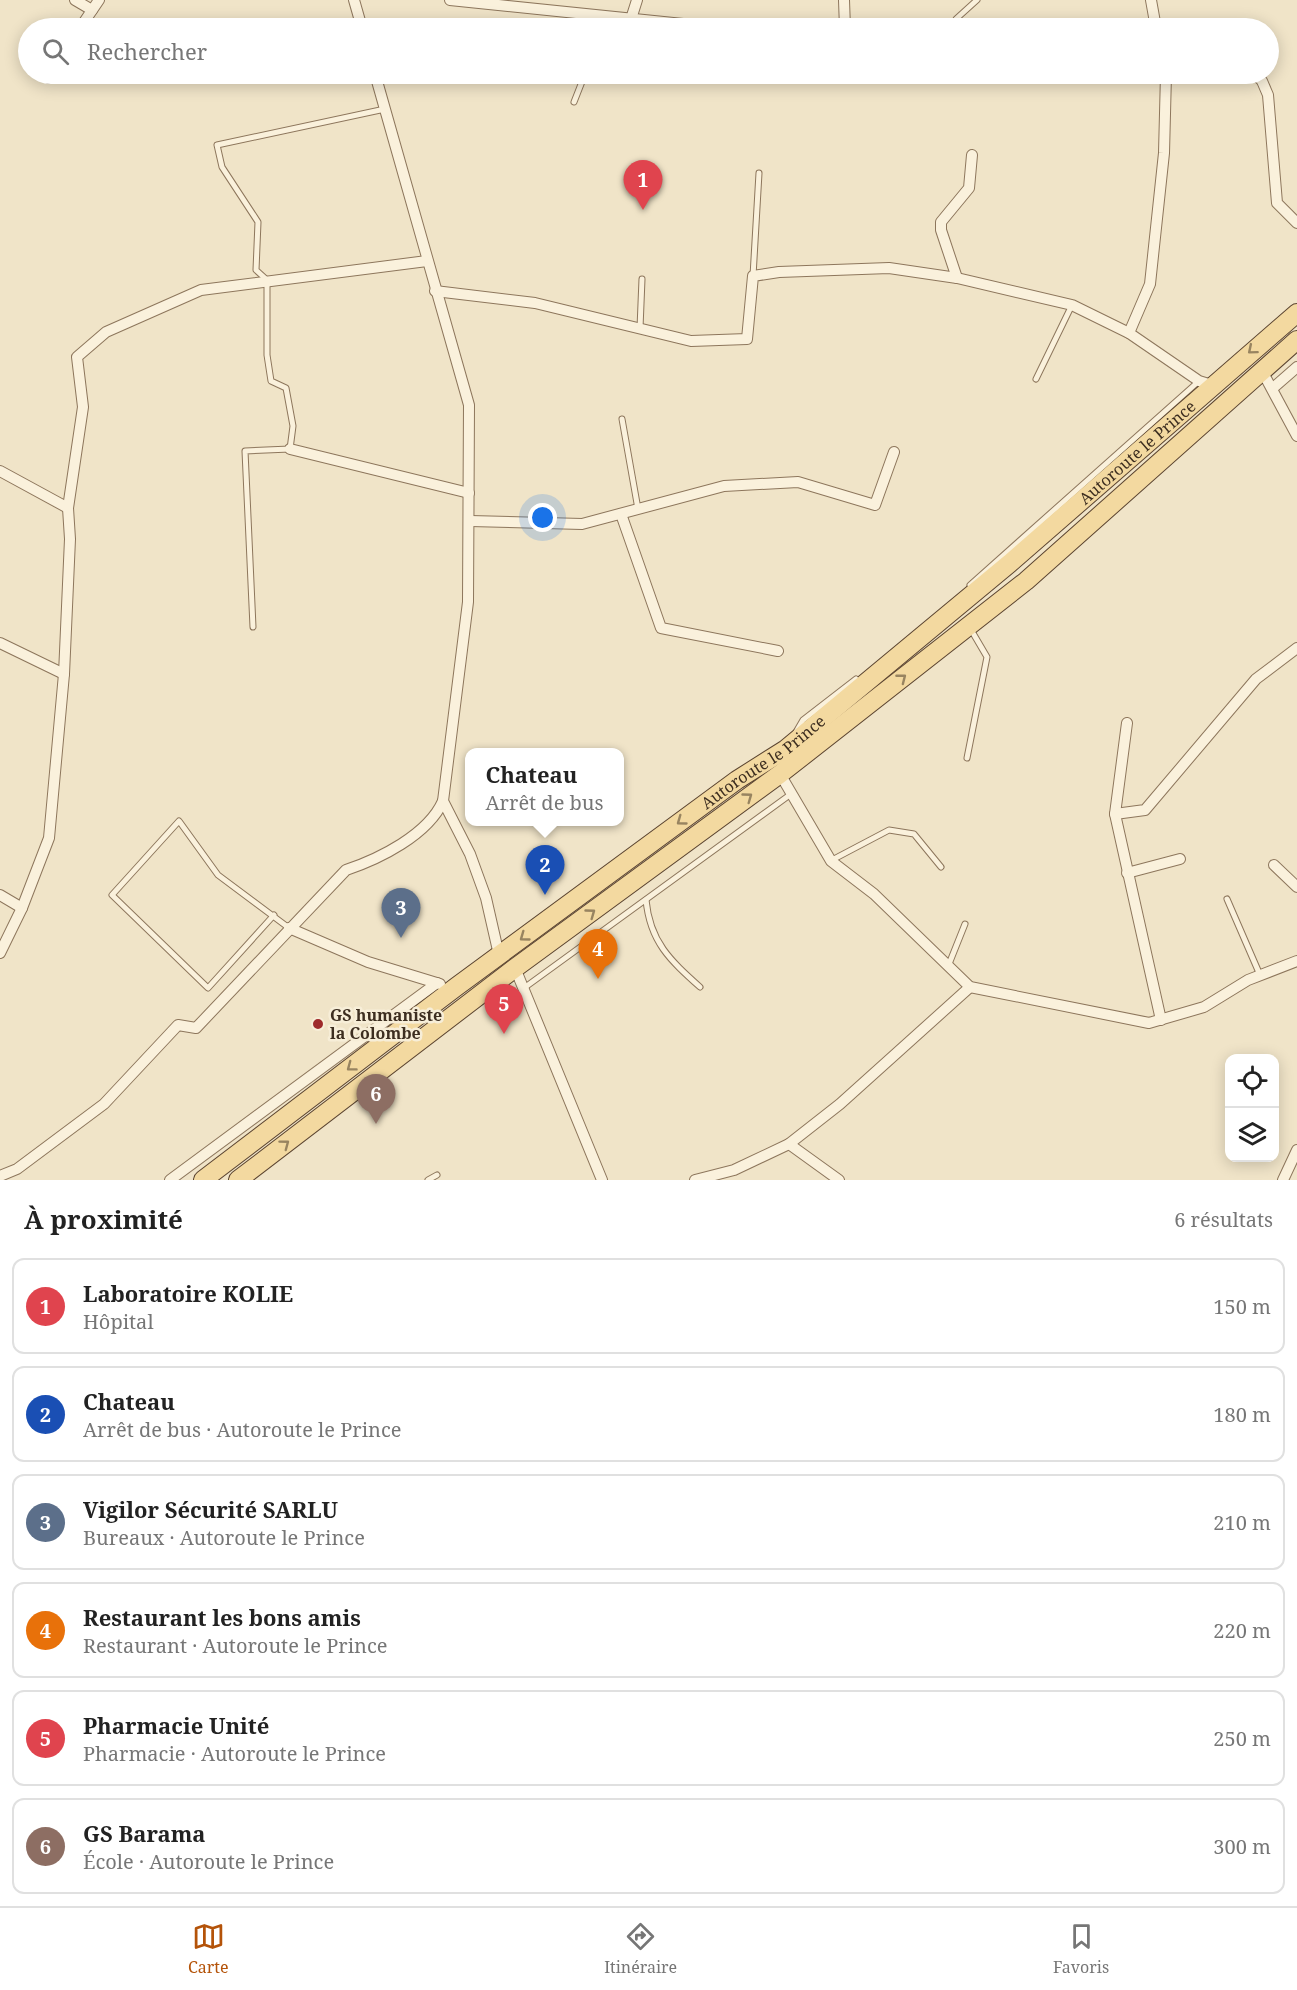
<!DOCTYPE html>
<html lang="fr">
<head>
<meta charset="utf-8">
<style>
	body { margin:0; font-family:"Noto Serif",serif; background:#f2f2f2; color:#222 }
	.controls { position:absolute; right:18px; bottom:18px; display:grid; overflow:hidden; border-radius:12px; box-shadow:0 3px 15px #0003 }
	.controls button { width:54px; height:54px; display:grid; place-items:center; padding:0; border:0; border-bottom:2px solid #e0e0e0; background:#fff; color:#222; font:30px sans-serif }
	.you { position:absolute; left:543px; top:518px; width:21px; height:21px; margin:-15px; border:4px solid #fff; border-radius:50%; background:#1a73e8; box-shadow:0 0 0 9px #1a73e833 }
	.badge { display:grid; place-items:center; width:39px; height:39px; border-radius:50%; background:#b45309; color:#fff; font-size:20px; font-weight:700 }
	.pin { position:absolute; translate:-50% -50px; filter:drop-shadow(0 2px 3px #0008) }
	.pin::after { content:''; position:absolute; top:32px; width:21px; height:18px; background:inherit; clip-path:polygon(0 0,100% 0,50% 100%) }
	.popup { position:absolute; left:465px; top:748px; width:159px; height:78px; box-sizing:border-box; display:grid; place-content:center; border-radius:12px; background:#fff; filter:drop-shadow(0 2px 4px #0005); font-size:20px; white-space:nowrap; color:#767676 }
	.popup b { font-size:22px; color:#222 }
	.popup::after { content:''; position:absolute; left:50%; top:100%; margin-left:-12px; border:12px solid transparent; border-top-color:#fff }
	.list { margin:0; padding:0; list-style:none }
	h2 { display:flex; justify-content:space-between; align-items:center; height:78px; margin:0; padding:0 24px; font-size:26px }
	h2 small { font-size:20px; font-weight:400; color:#767676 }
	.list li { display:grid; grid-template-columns:39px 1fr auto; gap:18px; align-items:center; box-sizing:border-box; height:96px; margin:0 12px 12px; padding:0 12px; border:2px solid #e0e0e0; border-radius:12px }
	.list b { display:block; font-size:22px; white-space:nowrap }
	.list p { margin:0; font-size:20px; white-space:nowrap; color:#767676 }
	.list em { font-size:20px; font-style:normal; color:#767676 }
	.icon { flex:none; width:33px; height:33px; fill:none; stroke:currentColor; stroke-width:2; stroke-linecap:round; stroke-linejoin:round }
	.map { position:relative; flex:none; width:1297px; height:1180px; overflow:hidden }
	.search { position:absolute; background:#fff; box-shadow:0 3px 15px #0003; left:18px; right:18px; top:18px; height:66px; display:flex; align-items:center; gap:15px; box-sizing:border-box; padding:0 21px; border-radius:33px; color:#767676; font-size:22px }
	.sheet { height:726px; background:#fff }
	nav { display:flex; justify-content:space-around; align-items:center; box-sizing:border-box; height:84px; border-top:2px solid #e0e0e0; background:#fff; font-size:16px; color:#767676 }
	nav a { display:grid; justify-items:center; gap:3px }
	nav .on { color:#b45309 }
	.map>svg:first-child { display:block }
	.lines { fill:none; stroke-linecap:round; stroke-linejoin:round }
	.lane-casing { stroke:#8d765c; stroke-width:7 }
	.street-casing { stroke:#8d765c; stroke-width:12 }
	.primary-casing { stroke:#5b4430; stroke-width:20 }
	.lane { stroke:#faf1dc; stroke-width:5 }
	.street { stroke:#faf1dc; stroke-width:10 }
	.primary { stroke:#f3d9a0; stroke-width:18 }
	.oneway { stroke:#988460 }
	.poi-dot { fill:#9e2a2b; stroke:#f7eed8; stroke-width:2 }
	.labels { text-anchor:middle; stroke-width:5; stroke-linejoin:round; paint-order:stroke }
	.street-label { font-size:16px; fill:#3d2e20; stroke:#f7eed8 }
	.poi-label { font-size:16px; font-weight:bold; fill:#3d2e20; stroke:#f7eed8; text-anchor:start }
</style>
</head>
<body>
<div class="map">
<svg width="1297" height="1180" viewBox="0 0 1297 1180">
	<rect width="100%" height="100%" fill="#f0e4c8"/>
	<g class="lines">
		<g class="lane-casing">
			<g id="lane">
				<polyline points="602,28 607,17"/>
				<polyline points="956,28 956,19 977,0"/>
				<polyline points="574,102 585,74"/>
				<polyline points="753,276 759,173"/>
				<polyline points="640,328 642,279"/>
				<polyline points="1036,379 1072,305"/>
				<polyline points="622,419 638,509"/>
				<polyline points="970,585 1199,381"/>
				<polyline points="253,627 245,451 290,449 293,426 286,388 271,381 267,355 267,280 256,270 258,222 222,167 217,145 385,109"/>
				<polyline points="796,732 803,720 856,679"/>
				<polyline points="967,758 987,657 970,628"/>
				<polyline points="832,860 889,830 914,834 941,867"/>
				<polyline points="1227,899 1260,975"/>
				<path d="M646 900C650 942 670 960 700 987"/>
				<polyline points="274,915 208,988 112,895 179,821 218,875 289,928"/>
				<polyline points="949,964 965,924"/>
				<polyline points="524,988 791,794"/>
				<polyline points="428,1180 437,1175"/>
			</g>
		</g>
		<g class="street-casing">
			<g id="street">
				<polyline points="75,0 92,10"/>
				<polyline points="354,0 362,28"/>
				<polyline points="450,0 722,28"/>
				<polyline points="844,0 845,28"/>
				<polyline points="1151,0 1156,28"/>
				<polyline points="631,19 637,0"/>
				<polyline points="80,28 99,0"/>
				<polyline points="375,74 469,405 468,602 443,801 470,854 486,898 499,955"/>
				<polyline points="1255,74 1262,81 1268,95 1277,203 1297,223"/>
				<polyline points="49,78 52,74"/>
				<polyline points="957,278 941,230 941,222 969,188 972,155"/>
				<polyline points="435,291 535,303 691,341 747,339 753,276 779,272 889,268 957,278 1072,305 1129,333 1199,381 1212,385"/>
				<polyline points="1129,333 1150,284 1164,153 1166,74"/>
				<polyline points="1261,369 1297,436"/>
				<polyline points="1273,388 1297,367"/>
				<polyline points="290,449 469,493"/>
				<polyline points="0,471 68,508"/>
				<polyline points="621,514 661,628 778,651"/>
				<polyline points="470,521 582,524 724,486 798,482 875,505 894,452"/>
				<polyline points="0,643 64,674"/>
				<polyline points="1127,723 1115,814 1161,1020"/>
				<polyline points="780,774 831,861 874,894 970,987 1149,1023 1204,1007 1248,980 1297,961"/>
				<polyline points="1115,814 1145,810 1256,679 1297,648"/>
				<polyline points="1274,865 1297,887"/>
				<polyline points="1127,873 1180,859"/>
				<polyline points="0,895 22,908"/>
				<polyline points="289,928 368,962 440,984"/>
				<polyline points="0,953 22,908 49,838 64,674 70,539 68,508 83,407 77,357 106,332 201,290 427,261"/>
				<polyline points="515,968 602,1180"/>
				<polyline points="789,1144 839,1180"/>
				<path d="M0 1176 17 1169 104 1104 178 1025 196 1028 346 870C379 859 428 835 443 801"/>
				<polyline points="170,1180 437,983"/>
				<polyline points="695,1180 734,1170 789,1144 840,1104 970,987"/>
				<polyline points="1283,1180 1297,1150"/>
			</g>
		</g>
		<g class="primary-casing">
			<g id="primary">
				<path id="s1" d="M203 1180 456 987 737 780 786 749 1010 563 1297 313"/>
				<polyline points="238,1180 515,968 780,774 1026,581 1297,340"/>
			</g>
		</g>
		<use href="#lane" class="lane"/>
		<use href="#street" class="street"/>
		<use href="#primary" class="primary"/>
	</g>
	<defs><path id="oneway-chevron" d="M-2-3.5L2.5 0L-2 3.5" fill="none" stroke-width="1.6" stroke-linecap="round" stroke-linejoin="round" transform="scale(1.5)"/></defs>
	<g class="oneway">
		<use href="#oneway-chevron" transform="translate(1252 350) rotate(140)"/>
		<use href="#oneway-chevron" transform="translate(902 678) rotate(-38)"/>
		<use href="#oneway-chevron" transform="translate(748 797) rotate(-36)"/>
		<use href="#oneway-chevron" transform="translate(681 821) rotate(144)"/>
		<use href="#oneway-chevron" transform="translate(591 913) rotate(-36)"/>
		<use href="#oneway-chevron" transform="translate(524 937) rotate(144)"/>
		<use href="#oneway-chevron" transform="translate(351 1067) rotate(143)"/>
		<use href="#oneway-chevron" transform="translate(285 1144) rotate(-37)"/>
	</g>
	<circle class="poi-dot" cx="318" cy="1024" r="6"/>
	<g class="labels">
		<g class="street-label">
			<text dy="6" stroke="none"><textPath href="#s1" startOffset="1185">Autoroute le Prince</textPath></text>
			<text dy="6" stroke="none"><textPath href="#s1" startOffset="699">Autoroute le Prince</textPath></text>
		</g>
		<g class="poi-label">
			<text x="330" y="1021">GS humaniste<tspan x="330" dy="18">la Colombe</tspan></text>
		</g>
	</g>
</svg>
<div class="controls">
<button><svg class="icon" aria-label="locate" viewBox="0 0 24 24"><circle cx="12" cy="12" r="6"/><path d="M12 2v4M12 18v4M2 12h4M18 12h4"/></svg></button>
<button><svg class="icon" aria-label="layers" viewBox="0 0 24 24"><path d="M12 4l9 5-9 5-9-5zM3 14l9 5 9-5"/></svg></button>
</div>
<div class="you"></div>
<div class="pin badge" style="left:643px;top:210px;background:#e0444e">1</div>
<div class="pin badge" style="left:545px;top:895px;background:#1a4fb4">2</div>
<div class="popup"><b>Chateau</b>Arrêt de bus</div>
<div class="pin badge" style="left:401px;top:938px;background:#5c6f8a">3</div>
<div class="pin badge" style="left:598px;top:979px;background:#e8710a">4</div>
<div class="pin badge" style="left:504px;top:1034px;background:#e0444e">5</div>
<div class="pin badge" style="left:376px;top:1124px;background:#8d6e63">6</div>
<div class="search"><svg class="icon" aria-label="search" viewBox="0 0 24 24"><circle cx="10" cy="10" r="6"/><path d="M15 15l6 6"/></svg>Rechercher</div>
</div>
<section class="sheet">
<h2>À proximité<small>6 résultats</small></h2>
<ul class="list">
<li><span class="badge" style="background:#e0444e">1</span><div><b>Laboratoire KOLIE</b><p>Hôpital</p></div><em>150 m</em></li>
<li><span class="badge" style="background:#1a4fb4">2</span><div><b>Chateau</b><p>Arrêt de bus · Autoroute le Prince</p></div><em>180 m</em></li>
<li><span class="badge" style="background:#5c6f8a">3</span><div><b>Vigilor Sécurité SARLU</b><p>Bureaux · Autoroute le Prince</p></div><em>210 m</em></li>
<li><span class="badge" style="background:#e8710a">4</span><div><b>Restaurant les bons amis</b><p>Restaurant · Autoroute le Prince</p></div><em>220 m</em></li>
<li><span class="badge" style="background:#e0444e">5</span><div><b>Pharmacie Unité</b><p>Pharmacie · Autoroute le Prince</p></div><em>250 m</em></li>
<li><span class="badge" style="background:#8d6e63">6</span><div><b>GS Barama</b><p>École · Autoroute le Prince</p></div><em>300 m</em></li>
</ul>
</section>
<nav>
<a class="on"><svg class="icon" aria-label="map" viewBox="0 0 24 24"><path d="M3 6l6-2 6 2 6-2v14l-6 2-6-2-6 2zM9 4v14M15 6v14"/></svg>Carte</a>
<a><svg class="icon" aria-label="directions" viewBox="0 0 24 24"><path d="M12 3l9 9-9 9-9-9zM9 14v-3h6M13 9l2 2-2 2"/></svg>Itinéraire</a>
<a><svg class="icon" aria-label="saved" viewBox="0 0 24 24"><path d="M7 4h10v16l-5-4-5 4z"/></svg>Favoris</a>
</nav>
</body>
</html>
